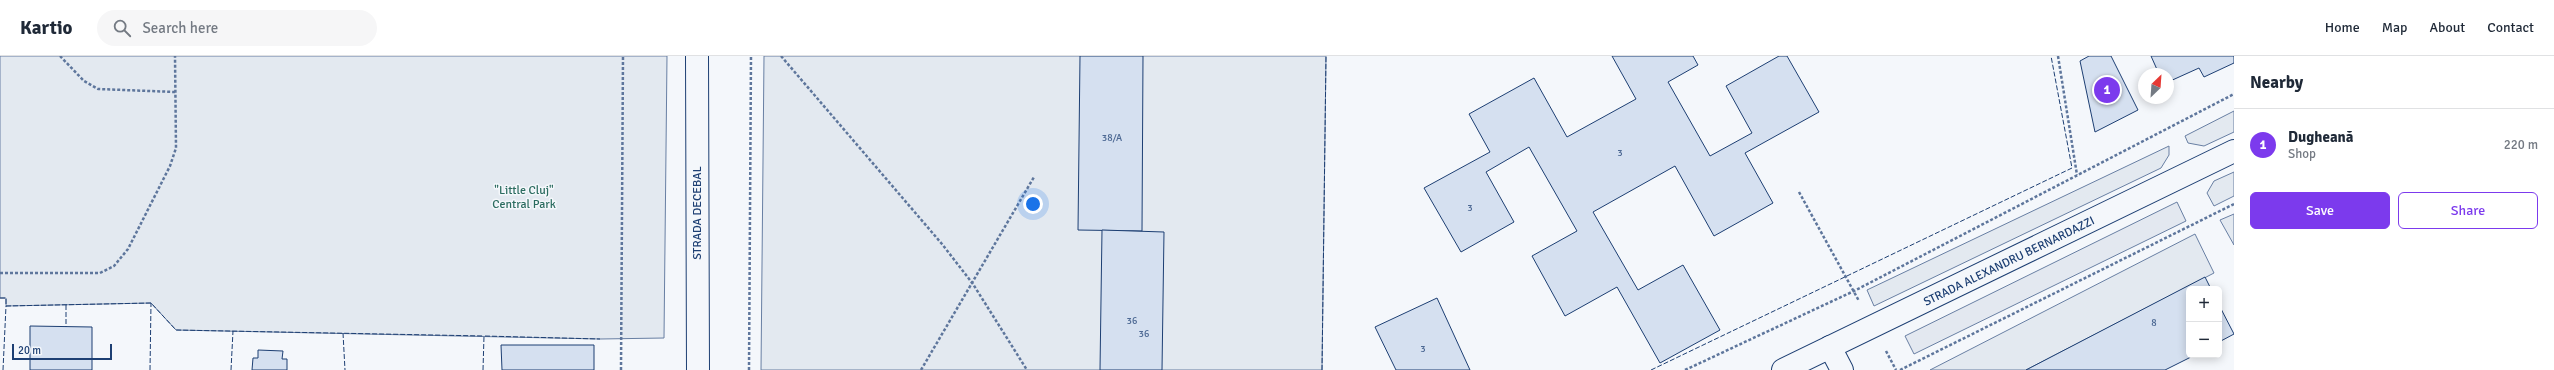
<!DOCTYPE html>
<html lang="en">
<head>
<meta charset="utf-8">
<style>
	body { margin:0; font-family:Signika,sans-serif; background:#f6f6f7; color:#1f2937 }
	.controls { position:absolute; right:12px; bottom:12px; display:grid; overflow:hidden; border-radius:6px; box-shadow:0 2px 10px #0003 }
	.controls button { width:36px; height:36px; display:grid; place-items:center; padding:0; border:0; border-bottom:1px solid #e0e1e3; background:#fff; color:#1f2937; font:20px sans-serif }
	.compass { position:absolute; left:2138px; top:12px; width:36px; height:36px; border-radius:50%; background:#fff; box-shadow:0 2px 10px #0003; rotate:25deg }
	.scale { position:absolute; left:12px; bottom:10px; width:100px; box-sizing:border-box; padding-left:4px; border:2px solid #1d3f73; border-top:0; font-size:11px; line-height:14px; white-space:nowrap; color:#1d3f73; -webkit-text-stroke:3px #f4f7fb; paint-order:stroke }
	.you { position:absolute; left:1033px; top:148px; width:14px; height:14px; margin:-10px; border:3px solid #fff; border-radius:50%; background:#1a73e8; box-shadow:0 0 0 6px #1a73e833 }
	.badge { display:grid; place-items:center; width:26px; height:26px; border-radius:50%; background:#7c3aed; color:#fff; font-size:13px; font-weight:700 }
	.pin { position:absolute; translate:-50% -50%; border:2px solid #fff; box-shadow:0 1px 4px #0006 }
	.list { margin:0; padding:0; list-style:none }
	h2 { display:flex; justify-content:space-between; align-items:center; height:52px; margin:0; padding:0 16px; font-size:17px }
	h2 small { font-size:13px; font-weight:400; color:#747a83 }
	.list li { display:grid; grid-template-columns:26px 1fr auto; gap:12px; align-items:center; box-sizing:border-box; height:72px; padding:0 16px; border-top:1px solid #e0e1e3 }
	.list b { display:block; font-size:15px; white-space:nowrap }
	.list p { margin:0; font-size:13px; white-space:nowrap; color:#747a83 }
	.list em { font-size:13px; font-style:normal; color:#747a83 }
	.actions { display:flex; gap:8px; padding:12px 16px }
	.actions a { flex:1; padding:9px 0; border:1px solid #7c3aed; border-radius:6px; text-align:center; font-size:14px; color:#7c3aed }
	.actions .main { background:#7c3aed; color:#fff }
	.icon { flex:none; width:22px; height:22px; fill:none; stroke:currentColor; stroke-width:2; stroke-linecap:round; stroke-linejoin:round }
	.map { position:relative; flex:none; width:2234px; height:314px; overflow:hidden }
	header { display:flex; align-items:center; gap:24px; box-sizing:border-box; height:56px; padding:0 20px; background:#fff; border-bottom:1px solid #e0e1e3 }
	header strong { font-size:19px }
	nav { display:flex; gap:22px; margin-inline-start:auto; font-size:14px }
	.search { width:280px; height:36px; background:#f6f6f7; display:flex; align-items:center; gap:10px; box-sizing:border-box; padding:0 14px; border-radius:22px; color:#747a83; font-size:15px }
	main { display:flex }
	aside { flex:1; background:#fff }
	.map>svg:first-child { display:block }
	.green { fill:#e3e9f0; stroke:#687fa3 }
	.parking { fill:#e3e8f0; stroke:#687fa3 }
	.building { fill:#d5e0f0; stroke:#1d3f73 }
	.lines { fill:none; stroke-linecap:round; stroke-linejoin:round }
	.minor-casing { stroke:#1d3f73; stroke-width:24 }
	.secondary-casing { stroke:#1d3f73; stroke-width:24 }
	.path { stroke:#5e769c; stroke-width:2.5; stroke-dasharray:3 2; stroke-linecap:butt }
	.minor { stroke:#f4f7fb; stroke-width:22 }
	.secondary { stroke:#f4f7fb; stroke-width:22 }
	.fence { stroke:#1d3f73; stroke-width:1; stroke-dasharray:5 2; stroke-linecap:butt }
	.labels { text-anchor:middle; stroke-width:3; stroke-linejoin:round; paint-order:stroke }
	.number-label { font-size:10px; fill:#4b6792 }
	.park-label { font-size:12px; fill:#2c6c60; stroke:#f4f7fb }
	.street-label { font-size:12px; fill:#1d3f73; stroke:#f4f7fb }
</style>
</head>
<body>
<header>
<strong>Kartio</strong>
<div class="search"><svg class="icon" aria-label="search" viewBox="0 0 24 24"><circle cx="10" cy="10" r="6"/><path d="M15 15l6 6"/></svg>Search here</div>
<nav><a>Home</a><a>Map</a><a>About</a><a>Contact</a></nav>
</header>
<main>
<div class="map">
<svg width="2234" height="314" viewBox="0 0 2234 314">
	<rect width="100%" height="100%" fill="#f4f7fb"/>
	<g class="green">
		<polygon points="0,0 667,0 664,282 600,283 176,274 151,247 6,250 6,242 0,242"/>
		<polygon points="764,0 1326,0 1322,314 761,314"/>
		<polygon points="2234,55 2234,76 2204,90 2188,87 2185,80"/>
		<polygon points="2169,90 2169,99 2161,112 1874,250 1867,234"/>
		<polygon points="2234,116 2234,140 2214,150 2207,137 2214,125"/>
		<polygon points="2234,158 2234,189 2220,164"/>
		<polygon points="2195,178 2214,217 2026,314 1930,314"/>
	</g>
	<polygon class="parking" points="2177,146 2186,165 1914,298 1905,280"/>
	<g class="building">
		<polygon points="1080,0 1143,0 1142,175 1078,174"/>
		<polygon points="1612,0 1693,0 1698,9 1668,26 1710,100 1752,77 1726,30 1779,0 1787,0 1819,56 1745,97 1773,147 1714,180 1675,110 1593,156 1638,234 1683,209 1720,274 1660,307 1617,231 1565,260 1532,200 1577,175 1529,91 1486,116 1514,166 1461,196 1424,132 1490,96 1469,58 1534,22 1567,81 1636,43"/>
		<polygon points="2089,0 2111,0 2138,54 2095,76 2080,5"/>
		<polygon points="2151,0 2234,0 2234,7 2204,21 2199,12 2168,26 2168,18 2159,18"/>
		<polygon points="1102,174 1164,176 1162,314 1100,314"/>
		<polygon points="2205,221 2211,233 2189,233 2189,299 2194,299 2189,302 2165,314 2026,314"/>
		<polygon points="1437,242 1470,314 1396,314 1375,271"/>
		<polygon points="2219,249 2234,278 2219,286"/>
		<polygon points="30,270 92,271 92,314 30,314"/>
		<polygon points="501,289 594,289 594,314 502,314"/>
		<polygon points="258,294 283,295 282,303 287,303 287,314 252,314 253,302 258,302"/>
	</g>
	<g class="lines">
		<g class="minor-casing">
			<g id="minor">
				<polyline points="1830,291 1842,314"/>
				<polyline points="1783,314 2234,95"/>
			</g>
		</g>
		<g class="secondary-casing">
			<polyline id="secondary" points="697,0 698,314"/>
		</g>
		<g class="path">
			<polyline points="60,0 84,25 98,33 175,36"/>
			<polyline points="781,0 942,188 973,228 1027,314"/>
			<polyline points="2058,0 2077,119"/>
			<polyline points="1799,136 1859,245"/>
			<polyline points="0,217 100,217 114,210 128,193 170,110 176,92 175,0"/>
			<polyline points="1886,295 1896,314"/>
			<polyline points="621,314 623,0"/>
			<polyline points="749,314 751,0"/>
			<polyline points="921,314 1034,121"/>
			<polyline points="1685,314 1854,235 2234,38"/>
			<polyline points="1900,314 2234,148"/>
		</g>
		<use href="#minor" class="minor"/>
		<use href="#secondary" class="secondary"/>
		<g class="fence">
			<polyline points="0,242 6,242 6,250 151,247 176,274 484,280"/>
			<polyline points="66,249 66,271"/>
			<polyline points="343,277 345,314"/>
			<polyline points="3,314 6,250"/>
			<polyline points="150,314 151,247"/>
			<polyline points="231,314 233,275"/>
			<polyline points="483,314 484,280 600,283"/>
			<polyline points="1322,314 1326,0"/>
			<polyline points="1651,314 2072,112 2051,0"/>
		</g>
	</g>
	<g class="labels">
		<g class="number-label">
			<text x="1112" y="85">38/A</text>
			<text x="1620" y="100">3</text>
			<text x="1470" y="155">3</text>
			<text x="1132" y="268">36</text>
			<text x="2154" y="270">8</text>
			<text x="1144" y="281">36</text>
			<text x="1423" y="296">3</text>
		</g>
		<g class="park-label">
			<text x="524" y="138">"Little Cluj"<tspan x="524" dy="14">Central Park</tspan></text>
		</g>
		<g class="street-label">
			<text transform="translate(697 157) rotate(-90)" y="4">STRADA DECEBAL</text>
			<text transform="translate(2009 205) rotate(-26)" y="4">STRADA ALEXANDRU BERNARDAZZI</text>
		</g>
	</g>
</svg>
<div class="controls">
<button>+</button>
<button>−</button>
</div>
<svg class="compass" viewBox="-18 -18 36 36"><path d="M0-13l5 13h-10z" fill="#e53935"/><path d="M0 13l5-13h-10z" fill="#747a83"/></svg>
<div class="scale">20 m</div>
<div class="you"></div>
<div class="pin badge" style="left:2107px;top:34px">1</div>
</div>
<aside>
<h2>Nearby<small></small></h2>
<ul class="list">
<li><span class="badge">1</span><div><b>Dugheană</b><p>Shop</p></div><em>220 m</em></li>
</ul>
<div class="actions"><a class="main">Save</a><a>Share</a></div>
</aside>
</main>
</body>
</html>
